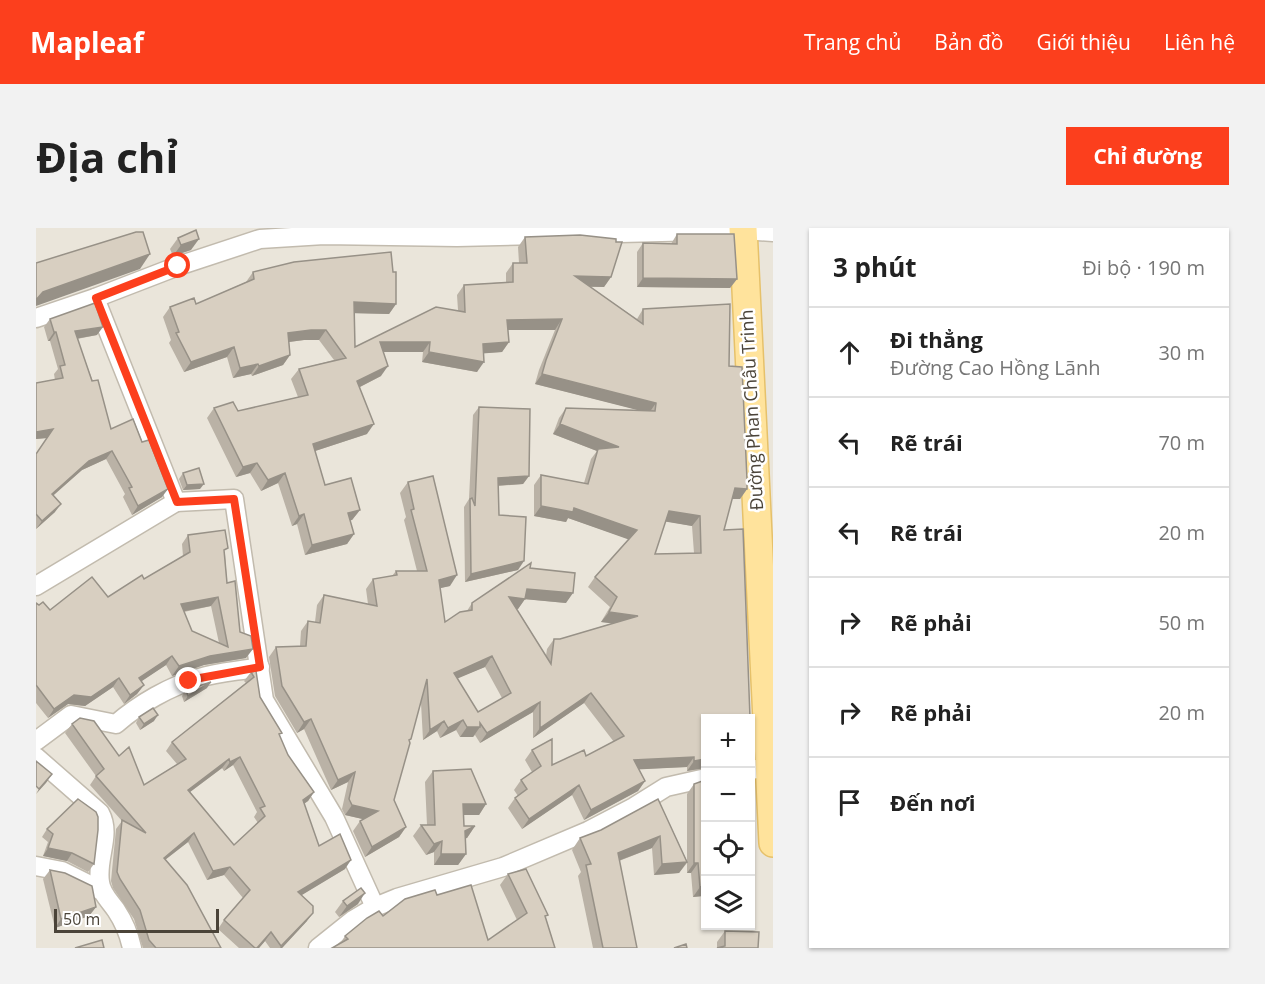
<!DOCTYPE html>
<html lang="vi">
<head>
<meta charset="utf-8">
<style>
	body { margin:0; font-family:"Open Sans",sans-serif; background:#f2f2f2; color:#222 }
	.controls { position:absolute; right:18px; bottom:18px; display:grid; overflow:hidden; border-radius:0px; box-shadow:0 2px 4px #0004 }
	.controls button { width:54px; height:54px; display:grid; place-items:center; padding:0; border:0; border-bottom:2px solid #e0e0e0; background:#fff; color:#222; font:30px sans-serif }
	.scale { position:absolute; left:18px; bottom:15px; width:165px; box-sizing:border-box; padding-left:6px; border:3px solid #4b4439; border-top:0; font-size:16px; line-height:21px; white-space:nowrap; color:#4b4439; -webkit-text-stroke:4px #fff; paint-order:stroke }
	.stop { position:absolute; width:18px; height:18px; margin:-14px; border:4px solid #fc3f1d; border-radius:50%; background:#fff }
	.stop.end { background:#fc3f1d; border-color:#fff; box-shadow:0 2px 6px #0008 }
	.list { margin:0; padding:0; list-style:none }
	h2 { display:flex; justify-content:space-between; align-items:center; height:78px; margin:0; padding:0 24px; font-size:26px }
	h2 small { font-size:20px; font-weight:400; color:#767676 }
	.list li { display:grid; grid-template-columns:39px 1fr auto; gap:18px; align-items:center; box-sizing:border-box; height:90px; padding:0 24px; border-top:2px solid #e0e0e0 }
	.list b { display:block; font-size:22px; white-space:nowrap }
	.list p { margin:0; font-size:20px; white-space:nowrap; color:#767676 }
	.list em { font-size:20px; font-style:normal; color:#767676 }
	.icon { flex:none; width:33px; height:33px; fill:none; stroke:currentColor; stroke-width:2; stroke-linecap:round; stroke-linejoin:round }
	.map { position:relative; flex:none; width:737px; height:720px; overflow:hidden; border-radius:0px }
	header { display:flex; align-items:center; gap:36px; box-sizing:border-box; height:84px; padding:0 30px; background:#fc3f1d; color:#fff }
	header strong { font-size:28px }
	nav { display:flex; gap:33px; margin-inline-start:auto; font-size:21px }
	.intro { display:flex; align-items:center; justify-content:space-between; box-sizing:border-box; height:144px; padding:0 36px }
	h1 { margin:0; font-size:42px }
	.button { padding:15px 27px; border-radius:0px; background:#fc3f1d; color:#fff; font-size:21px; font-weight:700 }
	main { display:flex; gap:36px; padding:0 36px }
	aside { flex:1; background:#fff; border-radius:0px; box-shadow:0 2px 4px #0004 }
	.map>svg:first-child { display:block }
	.residential { fill:#eae5da; fill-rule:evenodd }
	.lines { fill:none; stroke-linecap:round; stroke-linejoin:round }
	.minor-casing { stroke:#c2bbae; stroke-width:21 }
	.primary-casing { stroke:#e6c16a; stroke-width:30 }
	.minor { stroke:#fff; stroke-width:18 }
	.primary { stroke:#ffe39c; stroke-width:27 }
	.wall { fill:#bab2a6; fill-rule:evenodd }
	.shaded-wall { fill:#979187 }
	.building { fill:#d8cfc1; stroke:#979187; stroke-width:1.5; fill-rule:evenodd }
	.route { stroke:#fc3f1d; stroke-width:8 }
	.labels { text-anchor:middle; stroke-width:5; stroke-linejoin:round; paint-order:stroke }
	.street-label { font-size:18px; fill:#4b4439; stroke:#fff }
</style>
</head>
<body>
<header>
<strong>Mapleaf</strong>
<nav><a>Trang chủ</a><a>Bản đồ</a><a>Giới thiệu</a><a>Liên hệ</a></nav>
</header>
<div class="intro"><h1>Địa chỉ</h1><a class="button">Chỉ đường</a></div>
<main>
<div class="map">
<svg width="737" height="720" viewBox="0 0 737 720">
	<rect width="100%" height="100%" fill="#f6f3ec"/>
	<path class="residential" d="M0 0H737V720H0ZM670 490H714V698H670Z"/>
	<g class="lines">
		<g class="minor-casing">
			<g id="minor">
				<polyline points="0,90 59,70 142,38 224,11 288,7 421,9 707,2 737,4"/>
				<polyline points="140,274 198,271 228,472 298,589 339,679"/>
				<polyline points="0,358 140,274 59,70"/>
				<path d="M0 513 35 487 80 496C103 476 134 458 163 450 182 444 204 443 224 439"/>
				<path d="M0 529 64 585C76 607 60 630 64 654 65 665 73 672 80 682 88 694 93 706 96 720"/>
				<polyline points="714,542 733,539"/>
				<polyline points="0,638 26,643 66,663"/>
				<polyline points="282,720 317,692 339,679 361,670 467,639 552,603 598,579 630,559 670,550"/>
			</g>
		</g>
		<g class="primary-casing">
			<polyline id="primary" points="707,0 737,615"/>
		</g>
		<use href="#minor" class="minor"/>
		<use href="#primary" class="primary"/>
	</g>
	<g class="wall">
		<polygon points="641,6 701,51 694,60 601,59 601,24 607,15 635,16"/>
		<path d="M489 9 575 49 568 59H554L601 91 607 81 693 138 711 261 704 271H696L688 302 669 540 651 543V539L603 541 609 553 602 563 548 592 536 567 486 601 472 580 479 570 482 568 478 562 485 552 496 544 489 532 496 522 516 537 550 528 578 514 548 475 497 510V484L444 515 439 507 437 509H424L420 502 404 510 401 503 387 512 385 475 373 513 358 572 370 599 363 609 329 629 317 603 324 593 327 591 309 587 306 581 312 554 295 562 268 501 261 505 239 468 233 429 240 419 264 418 265 403 272 393 279 394 281 377 288 367 332 376 330 361 337 351 356 348 360 343H381L368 292 370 289 364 265 372 254 414 358 404 360 409 394 431 383 436 375 494 340 530 375 489 371 482 381H481L510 428 511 421 518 411H524L577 395 565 394 574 379 552 359 559 349 593 311 532 290 530 294 498 288V257L505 247 548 255 555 231 561 223 517 206 523 190 530 180 603 182 499 156 503 142 519 102H472L473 114 466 124 448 125 441 144 386 134 387 124H347L345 148 324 159 331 206 279 223 289 257 324 282 316 292H314L318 306 311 316 269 327 261 296 256 298 242 255 225 263 214 245 200 249 171 190 178 180 202 183 262 169 255 151 263 141 298 132 283 112H268L253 114 254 127 247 137 216 148 215 146 197 150 191 129 148 144 133 115 135 112 127 89 134 79 160 76 210 54 217 44 360 76 353 86 318 85 319 119 422 82 421 67 428 57 470 54V45L477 35H483L482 19ZM629 293 656 298 658 325 619 326ZM449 439 466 470 442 484 421 450Z"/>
		<polygon points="142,10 155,22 137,28 134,21"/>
		<polygon points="14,91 61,107 41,111 75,201 126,269 96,287 87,269 89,266 70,231 46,242 17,267 19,284 0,301 0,226 11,210 0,211 0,155 19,152 18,146 22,141 14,113 12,113 8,99"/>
		<polygon points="443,179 493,248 487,256 462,258 463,287 482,342 429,354 428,279 433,271 437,187"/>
		<polygon points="147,245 164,261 147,262 143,251"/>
		<path d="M152 307 189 326 191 355 210 430 168 437 136 448 130 437 105 453 108 457 101 466 88 476 77 459 49 478 32 476 12 490 0 475V375L3 377 14 382 72 369 108 351 147 328 146 316ZM175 378 183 415 156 403 148 384Z"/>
		<path d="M220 443 224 469 252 527 278 564 272 573 268 576 283 618 309 641 265 667 271 693 246 720H234L229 713 223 720H203L182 701 188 692 207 670 188 647 171 652 152 614 129 632 185 720H107L98 691 77 660 75 653 80 601 86 593 54 557 60 548 29 505 36 496 83 528 108 557 141 536 130 523 136 514 210 455 208 453 215 444ZM197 537 221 584 218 589 222 595 198 617 154 564 186 540 188 543Z"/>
		<polygon points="171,460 148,474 146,468 150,462"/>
		<polygon points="103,489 118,493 104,502 100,495"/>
		<polygon points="397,543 450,576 443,587 428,587 428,598 439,598 431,610 429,610 430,626 422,637 398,637 398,624 390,627 377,608 385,597 391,597 389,554"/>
		<polygon points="669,552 669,698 686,698 685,700 666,699 667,668 657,669 655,645 651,645 651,635 643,645 618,647 616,620 583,633 601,720 557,720 542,648 545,644 536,622 544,610 565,602 622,571 651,633 651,566 658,556"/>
		<polygon points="11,601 58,636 52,644 31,633 7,628 12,614 6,609"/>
		<polygon points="14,642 60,679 53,688 19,700 7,651"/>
		<polygon points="472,646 510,690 519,720 304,716 309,708 347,688 401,667 452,712 481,692 464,657"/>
		<polygon points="307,673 322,676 303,689 299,684"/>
		<polygon points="689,703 722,720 681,720 681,714"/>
	</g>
	<g class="shaded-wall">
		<polygon points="163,11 155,22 137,28 145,17"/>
		<polygon points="114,26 104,41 0,78 0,72 7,64"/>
		<polygon points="539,48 575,49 568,59 532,58"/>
		<polygon points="607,50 701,51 694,60 601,59"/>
		<polygon points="318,74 360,76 353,86 311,85"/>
		<polygon points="526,91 519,102 464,102 471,92"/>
		<polygon points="67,99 61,107 33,112 39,103"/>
		<polygon points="275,102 290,102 283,112 268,112 245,115 252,105"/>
		<polygon points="18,104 20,104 14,113 12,113"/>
		<polygon points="344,114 394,114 387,124 337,124"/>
		<polygon points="473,114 466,124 440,126 447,116"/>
		<polygon points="198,119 191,129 148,144 155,134"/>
		<polygon points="393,124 448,134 441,144 386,134"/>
		<polygon points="254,127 247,137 216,148 223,138"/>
		<polygon points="222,136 215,146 197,150 204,140"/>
		<polygon points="352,138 345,148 314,164 321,153"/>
		<polygon points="506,146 620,175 613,185 499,156"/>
		<polygon points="338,196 331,206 270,226 277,216"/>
		<polygon points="524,196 583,219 562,221 561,223 517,206"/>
		<polygon points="17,201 11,210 0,211 0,204"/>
		<polygon points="76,223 70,231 46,242 10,274 16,266 53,233"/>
		<polygon points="221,235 214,245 200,249 207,239"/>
		<polygon points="249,245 242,255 225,263 232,252"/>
		<polygon points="493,248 487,256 456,258 462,250"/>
		<polygon points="168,256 164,261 147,262 151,257"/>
		<polygon points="699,260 711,261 704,271 692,271"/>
		<polygon points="132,261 126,269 96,287 102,278"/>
		<polygon points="25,276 19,284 0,301 6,293"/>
		<polygon points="505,278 538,280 601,302 594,312 532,290 530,294 498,288"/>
		<polygon points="324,282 316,292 305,295 312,285"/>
		<polygon points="633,283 664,288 656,298 626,293"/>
		<polygon points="268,286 261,296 256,298 263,288"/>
		<polygon points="318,306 311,316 269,327 276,317"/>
		<polygon points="488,333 482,342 429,354 435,346"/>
		<polygon points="421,347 414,358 396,362 403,352"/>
		<polygon points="491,361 537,365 530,375 487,371 489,371 482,381 466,379 473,369"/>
		<polygon points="182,369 175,378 139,385 145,376"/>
		<polygon points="573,384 602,388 595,398 565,394"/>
		<polygon points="217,421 210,430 168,437 136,448 143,438 174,428"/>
		<polygon points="136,428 130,437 97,459 103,450"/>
		<polygon points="456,428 449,439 411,455 418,445"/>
		<polygon points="83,450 77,459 49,478 32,476 12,490 18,481 38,467"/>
		<polygon points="175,454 171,460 148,474 152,468"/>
		<polygon points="108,457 101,466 88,476 94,467"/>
		<polygon points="555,465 548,475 497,510 504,500"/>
		<polygon points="504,474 497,484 444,515 451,505"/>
		<polygon points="122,487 118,493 104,502 108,496"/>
		<polygon points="275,491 268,501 261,505 268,494"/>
		<polygon points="427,492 420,502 404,510 412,500"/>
		<polygon points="408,493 401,503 387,512 394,502"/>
		<polygon points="431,499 444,499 437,509 424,509"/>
		<polygon points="204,529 197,537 188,543 194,534"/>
		<polygon points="658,529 651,539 591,542 598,532"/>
		<polygon points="193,531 186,540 146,570 152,562"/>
		<polygon points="669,531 669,540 651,543 658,533"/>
		<polygon points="319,544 312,554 295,562 302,552"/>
		<polygon points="16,546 10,555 0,566 3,561"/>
		<polygon points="609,553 602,563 548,592 555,582"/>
		<polygon points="543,557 536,567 486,601 493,591"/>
		<polygon points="278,564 272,573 260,581 267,572"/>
		<polygon points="427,576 450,576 443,587 420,587"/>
		<polygon points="316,577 342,583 335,593 309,587"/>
		<polygon points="439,598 431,610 421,614 429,603"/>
		<polygon points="370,599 363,609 329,629 336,619"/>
		<polygon points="158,605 152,614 121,638 128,630"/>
		<polygon points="624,608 616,620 574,636 582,625"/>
		<polygon points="406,613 398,624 390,627 398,616"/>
		<polygon points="12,620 36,625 31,633 7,628"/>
		<polygon points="405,626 430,626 422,637 398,637"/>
		<polygon points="315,632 309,641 256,673 262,664"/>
		<polygon points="651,634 643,645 618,647 626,636"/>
		<polygon points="658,635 662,635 655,645 651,645"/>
		<polygon points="194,639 188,647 171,652 177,643"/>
		<polygon points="669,658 669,665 667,668 657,669 664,659"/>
		<polygon points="329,665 322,676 303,689 311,678"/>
		<polygon points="60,679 53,688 19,700 25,691"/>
		<polygon points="277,685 271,693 246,720 244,720"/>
		<polygon points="669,693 669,698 686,698 685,700 666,699"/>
		<polygon points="235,704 229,713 223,720 221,720"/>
	</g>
	<g class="building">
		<polygon points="160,2 163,11 145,17 142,10"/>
		<polygon points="100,4 107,4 114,26 7,64 0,72 0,35"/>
		<polygon points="641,6 698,6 701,51 607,50 607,15 641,16"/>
		<path d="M544 7 580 11V14H586L575 49 539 48 607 96V81L694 76 693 138 706 139 711 252V261L699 260 688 302 707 301 714 490H669V531L658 533V529L598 532 609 553 555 582 543 557 493 591 479 570 491 561 485 552 505 538 496 522 516 511V537L548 522 550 528 588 508 555 465 504 500V474L451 505 444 495V499H431L427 492 412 500 408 493 394 502 391 451 375 511 373 512 374 515 358 572 370 599 336 619 324 593 342 583 316 577 313 571 319 544 302 552 275 491 268 494 246 458 240 419 270 418 272 393 284 395 288 367 341 378 337 351 361 347 360 343H391L375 282 378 281 372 254 397 248 421 347 403 352 409 394 424 384 436 382V375L495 335 494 340 539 345 537 365 491 361 489 371 473 369 515 436 518 411H524L602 388 573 384 581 369 559 349 601 302 538 280 537 284 505 278V247L552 256 562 221 583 219 524 196 530 180 619 183 620 175 506 146 510 132 526 91 471 92 473 114 447 116 448 134 393 124 394 114H344L352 138 321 153 338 196 277 216 289 257 315 250 324 282 312 285 318 306 276 317 268 286 263 288 249 245 232 252 221 235 207 239 178 180 197 174 202 183 272 167 263 141 310 130 290 102H275L252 105 254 127 223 138 222 136 204 140 198 119 155 134 140 105 143 104 134 79 158 70 160 76 218 51 217 44 258 34 355 24 357 44H360V76L318 74 319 119 400 79 429 84 428 57 477 54V35H491L489 9ZM633 283 664 288 665 325 619 326ZM456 428 475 465 442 484 418 445Z"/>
		<polygon points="59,75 67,99 39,103 56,153 62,152 75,201 97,191 106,214 113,212 132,261 102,278 93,260 96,259 76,223 53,233 16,266 25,276 6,293 0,286 0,226 17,201 0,204 0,155 27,150 24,138 29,137 20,104 18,104 14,91"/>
		<polygon points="443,179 494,181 493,248 462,250 463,287 490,289 488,333 435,346 434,271 436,270 439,278"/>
		<polygon points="163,240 168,256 151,257 147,245"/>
		<path d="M189 302 192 320 188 322 191 355 199 353 204 404 215 408 217 421 174 428 143 438 136 428 103 450 108 457 94 467 83 450 55 469 38 467 18 481 0 457V375L3 377 7 374 14 382 56 349 72 369 106 347 108 351 154 324 152 307ZM182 369 192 419 156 403 145 376Z"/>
		<path d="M220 443 224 469 246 505 243 506 252 527 278 564 267 572 283 618 304 606 315 632 262 664 277 678V685L245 718 235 704 221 720H219L188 692 214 662 194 639 177 643 158 605 128 630 151 657 185 720H120L113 712 104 682 84 651 81 644 86 592 110 605 60 548 68 541 36 496 44 490 58 493 83 528 93 519 108 557 150 531 136 514 218 449 215 444ZM204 529 229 578 224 580 229 588 198 617 152 562 193 531 194 534Z"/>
		<polygon points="175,454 152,468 150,462"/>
		<polygon points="117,480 122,487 108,496 103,489"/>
		<polygon points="0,533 16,546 3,561 0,558"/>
		<polygon points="435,541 450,576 427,576 428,598 439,598 429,603 430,626 405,626 406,613 398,616 385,597 399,597 397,543"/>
		<polygon points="669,552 669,658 664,659 662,635 658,635 658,556"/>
		<polygon points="42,571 60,584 62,589 62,602 58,636 36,625 12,620 17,606 11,601"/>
		<polygon points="622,571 651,634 626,636 624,608 582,625 601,720 567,720 550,637 555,636 544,610 565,602"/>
		<polygon points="714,630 717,654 714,654"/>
		<polygon points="490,641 512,687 509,688 519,720 296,720 312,711 309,708 331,690 343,683 347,688 369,671 399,662 401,667 435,657 452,712 491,685 472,646"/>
		<polygon points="14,642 29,645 56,658 60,679 25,691"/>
		<polygon points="325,660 329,665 311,678 307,673"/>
		<polygon points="689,703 723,704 722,720 681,720 689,718"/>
		<polygon points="66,712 68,720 39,720"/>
		<polygon points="650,716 651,720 638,720"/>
	</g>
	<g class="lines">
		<polyline class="route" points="142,38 60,70 141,274 198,271 224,439 164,450 153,453"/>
	</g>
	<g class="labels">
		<g class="street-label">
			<text transform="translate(716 182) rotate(-93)" y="6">Đường Phan Châu Trinh</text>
		</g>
	</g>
</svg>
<div class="controls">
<button>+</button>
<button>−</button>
<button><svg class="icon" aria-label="locate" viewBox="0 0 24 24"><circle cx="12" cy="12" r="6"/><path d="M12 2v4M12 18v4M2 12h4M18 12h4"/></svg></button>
<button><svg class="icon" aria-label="layers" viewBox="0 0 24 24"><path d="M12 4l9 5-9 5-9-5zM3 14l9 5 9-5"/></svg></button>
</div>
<div class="scale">50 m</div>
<div class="stop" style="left:142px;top:38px"></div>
<div class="stop end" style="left:153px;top:453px"></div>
</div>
<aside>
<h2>3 phút<small>Đi bộ · 190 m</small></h2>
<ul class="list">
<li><svg class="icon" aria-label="ahead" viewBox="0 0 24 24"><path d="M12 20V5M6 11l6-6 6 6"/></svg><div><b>Đi thẳng</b><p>Đường Cao Hồng Lãnh</p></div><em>30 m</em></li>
<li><svg class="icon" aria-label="left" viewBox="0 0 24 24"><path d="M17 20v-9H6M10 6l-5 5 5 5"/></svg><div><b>Rẽ trái</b></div><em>70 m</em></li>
<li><svg class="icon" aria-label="left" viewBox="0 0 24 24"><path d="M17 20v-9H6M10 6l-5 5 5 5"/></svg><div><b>Rẽ trái</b></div><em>20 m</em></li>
<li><svg class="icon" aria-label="right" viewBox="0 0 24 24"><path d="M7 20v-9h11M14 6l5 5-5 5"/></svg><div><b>Rẽ phải</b></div><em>50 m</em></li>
<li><svg class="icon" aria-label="right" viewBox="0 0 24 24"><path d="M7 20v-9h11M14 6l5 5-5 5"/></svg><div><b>Rẽ phải</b></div><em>20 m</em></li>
<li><svg class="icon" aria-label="arrive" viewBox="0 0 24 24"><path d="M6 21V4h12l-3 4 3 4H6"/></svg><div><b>Đến nơi</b></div></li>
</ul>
</aside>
</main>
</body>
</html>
